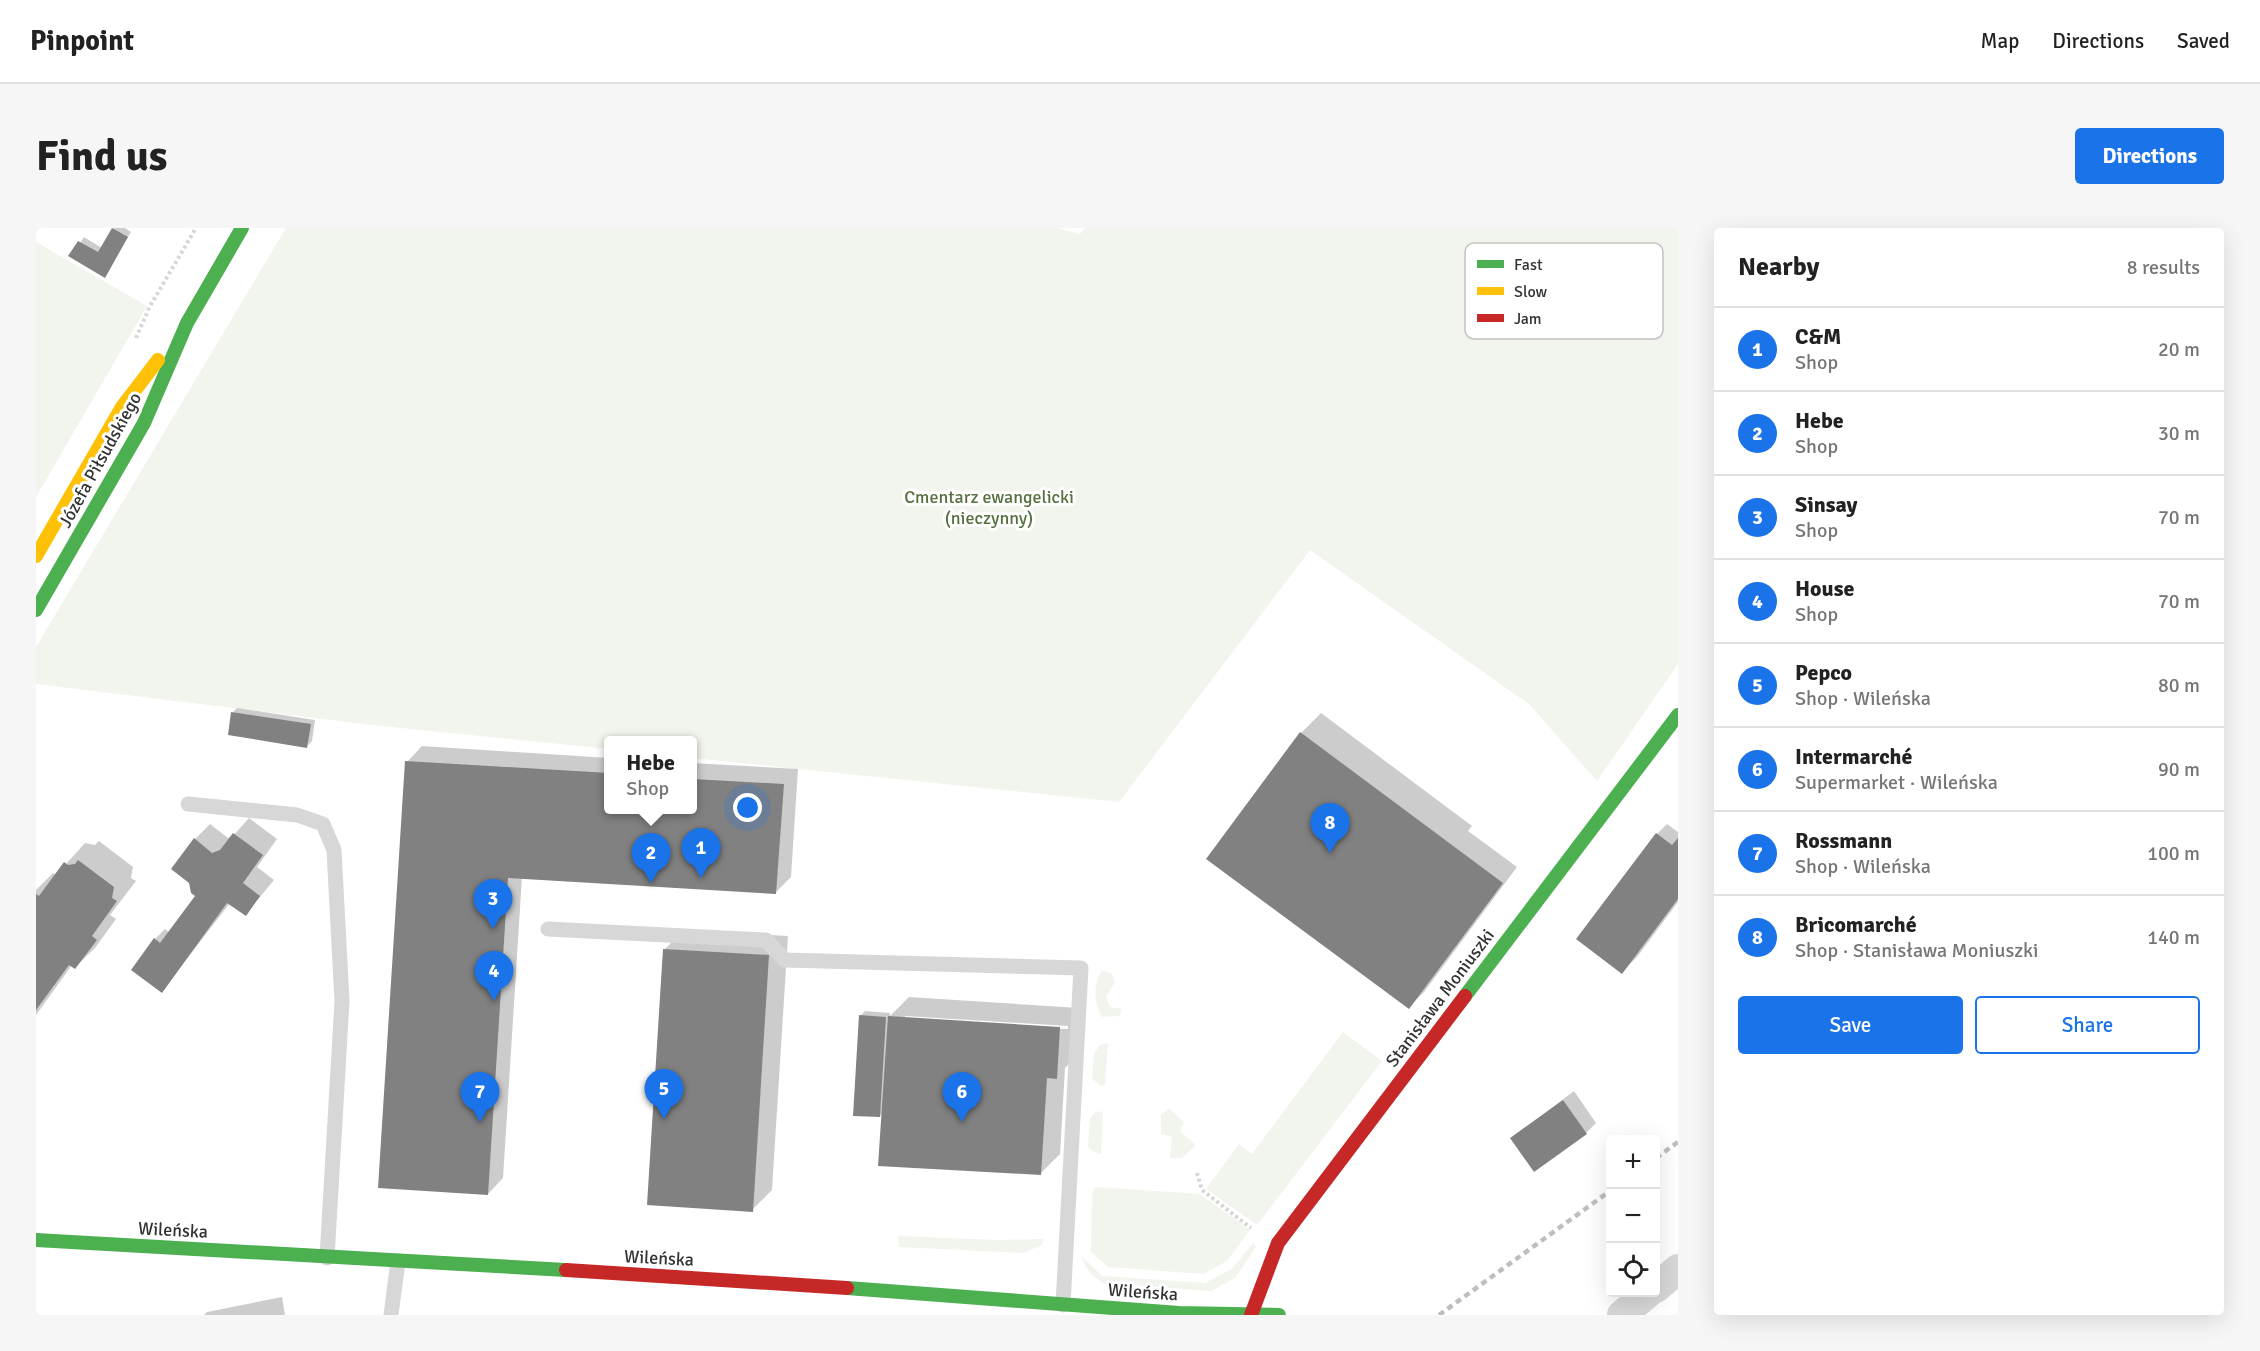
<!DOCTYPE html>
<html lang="en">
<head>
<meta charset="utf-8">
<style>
	body { margin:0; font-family:Signika,sans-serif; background:#f6f6f6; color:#222 }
	.controls { position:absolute; right:18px; bottom:18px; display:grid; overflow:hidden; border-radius:6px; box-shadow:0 6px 24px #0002 }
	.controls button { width:54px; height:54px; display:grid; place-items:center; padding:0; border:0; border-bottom:2px solid #e0e0e0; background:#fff; color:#222; font:30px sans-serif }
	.you { position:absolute; left:712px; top:580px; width:21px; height:21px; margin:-15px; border:4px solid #fff; border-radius:50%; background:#1a73e8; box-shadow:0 0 0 9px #1a73e833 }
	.badge { display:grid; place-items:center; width:39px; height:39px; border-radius:50%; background:#1a73e8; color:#fff; font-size:20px; font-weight:700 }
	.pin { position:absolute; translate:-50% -50px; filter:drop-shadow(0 2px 3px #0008) }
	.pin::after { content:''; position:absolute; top:32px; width:21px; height:18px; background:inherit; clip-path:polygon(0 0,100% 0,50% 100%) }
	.popup { position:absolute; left:568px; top:508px; width:93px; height:78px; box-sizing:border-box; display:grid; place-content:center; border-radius:6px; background:#fff; filter:drop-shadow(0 2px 4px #0005); font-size:20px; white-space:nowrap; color:#767676 }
	.popup b { font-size:22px; color:#222 }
	.popup::after { content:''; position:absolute; left:50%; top:100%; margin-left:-12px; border:12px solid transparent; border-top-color:#fff }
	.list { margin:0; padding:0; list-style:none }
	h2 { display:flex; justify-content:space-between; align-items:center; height:78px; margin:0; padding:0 24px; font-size:26px }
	h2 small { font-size:20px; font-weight:400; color:#767676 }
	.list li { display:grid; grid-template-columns:39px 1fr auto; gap:18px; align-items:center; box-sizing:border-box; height:84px; padding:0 24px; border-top:2px solid #e0e0e0 }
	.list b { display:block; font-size:22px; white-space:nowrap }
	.list p { margin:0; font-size:20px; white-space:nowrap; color:#767676 }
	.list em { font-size:20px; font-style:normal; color:#767676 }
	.actions { display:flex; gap:12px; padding:18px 24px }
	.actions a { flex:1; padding:14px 0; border:2px solid #1a73e8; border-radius:6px; text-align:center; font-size:21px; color:#1a73e8 }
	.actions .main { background:#1a73e8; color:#fff }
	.icon { flex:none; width:33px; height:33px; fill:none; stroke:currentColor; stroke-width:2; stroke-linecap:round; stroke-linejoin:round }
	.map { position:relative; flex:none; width:1642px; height:1087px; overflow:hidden; border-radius:6px }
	header { display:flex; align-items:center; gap:36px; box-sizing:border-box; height:84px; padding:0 30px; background:#fff; border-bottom:2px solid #e0e0e0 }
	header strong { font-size:28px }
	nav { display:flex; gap:33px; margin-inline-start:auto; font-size:21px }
	.intro { display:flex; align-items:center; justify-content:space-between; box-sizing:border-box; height:144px; padding:0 36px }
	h1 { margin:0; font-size:42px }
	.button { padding:15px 27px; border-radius:6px; background:#1a73e8; color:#fff; font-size:21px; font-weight:700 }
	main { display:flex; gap:36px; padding:0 36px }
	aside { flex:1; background:#fff; border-radius:6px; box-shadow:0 6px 24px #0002 }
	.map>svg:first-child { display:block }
	.green { fill:#f1f5ed }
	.shadow { fill:#0003; fill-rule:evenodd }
	.building { fill:#818181 }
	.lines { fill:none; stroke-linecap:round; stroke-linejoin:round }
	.path { stroke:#d6d6d6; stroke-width:4; stroke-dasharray:3 3; stroke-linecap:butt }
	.lane { stroke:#d7d7d7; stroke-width:15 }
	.street { stroke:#d7d7d7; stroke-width:30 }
	.fast { stroke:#4caf50; stroke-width:14 }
	.slow { stroke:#ffc107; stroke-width:14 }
	.jam { stroke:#c62828; stroke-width:14 }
	.rail { stroke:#bebebe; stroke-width:4.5; stroke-dasharray:6 4.5; stroke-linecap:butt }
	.labels { text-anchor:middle; stroke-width:6; stroke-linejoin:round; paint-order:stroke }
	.street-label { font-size:18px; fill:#333; stroke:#fff }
	.park-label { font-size:18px; fill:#56703f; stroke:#fff }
	.key { fill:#fff; stroke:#c2c2c2; stroke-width:1.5 }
	.key-label { font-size:16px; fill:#333 }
</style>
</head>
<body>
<header>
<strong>Pinpoint</strong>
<nav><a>Map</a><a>Directions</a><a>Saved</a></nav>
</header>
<div class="intro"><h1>Find us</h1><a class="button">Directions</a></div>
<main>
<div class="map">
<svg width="1642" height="1087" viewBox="0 0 1642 1087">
	<rect width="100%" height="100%" fill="#fff"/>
	<g class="green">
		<polygon points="250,0 1021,0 1044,6 1049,0 1642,0 1642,436 1561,553 1493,476 1274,322 1083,574 657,530 657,512 573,512 573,521 336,497 0,456 0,419"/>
		<polygon points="0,14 111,78 0,269"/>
		<path d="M1066 742 1076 746 1079 754 1070 769 1074 779 1086 781 1084 788 1066 789C1057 774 1057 757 1066 742Z"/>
		<polygon points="1307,804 1346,833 1221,997 1170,961 1203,916 1216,926"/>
		<polygon points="1072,815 1069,858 1063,857 1056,850 1058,826 1064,817"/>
		<polygon points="1133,881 1148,894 1144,903 1160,917 1146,930 1134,930 1136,908 1125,906 1125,887"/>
		<polygon points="1067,883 1065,926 1056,923 1052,918 1054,891 1058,885"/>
		<polygon points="1060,959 1164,966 1214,1002 1191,1033 1167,1046 1072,1039 1055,1024 1056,965"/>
		<polygon points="862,1008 964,1012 1007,1011 1006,1017 987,1025 863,1019"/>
		<path d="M1217 1015 1220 1019 1199 1050 1175 1063 1069 1056C1057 1049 1049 1042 1046 1028L1066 1048 1169 1055 1196 1041Z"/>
	</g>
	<g class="shadow">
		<polygon points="78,0 89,0 95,4 68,48 35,28 48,9 66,20"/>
		<polygon points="201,480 279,492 276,513 271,518 197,484"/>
		<polygon points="1285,485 1436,598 1432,603 1481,639 1388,764 1373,779 1265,505"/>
		<polygon points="386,518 573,530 573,582 657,582 657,535 762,541 755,649 740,664 486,649 467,950 452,966 371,534"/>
		<polygon points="213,590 241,611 221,639 238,652 210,686 194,675 126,763 119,711 129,701 134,705 161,668 159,611 174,596 192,610 196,609"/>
		<polygon points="1631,596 1642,604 1642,674 1601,729 1586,744 1621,606"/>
		<polygon points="63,613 97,639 95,650 100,653 74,687 80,691 59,720 39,739 36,737 0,787 0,662 17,645 20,647 49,615 59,617"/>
		<polygon points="648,702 752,708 736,962 716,982 628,722"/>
		<path d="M873 769 1043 780 1040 829 1029 840 1024 926 1004 946 847 884 844 888 824 788 829 783 854 785V788ZM869 788 1032 798V801L869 791Z"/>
		<polygon points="1538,863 1560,895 1550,905 1476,910"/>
		<polygon points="246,1069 249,1087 168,1087 171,1084"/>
	</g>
	<g class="building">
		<polygon points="76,0 92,9 69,50 32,28 42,13 62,24"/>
		<polygon points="195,484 275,496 271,520 192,507"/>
		<polygon points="1264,504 1467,655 1373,781 1170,631"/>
		<polygon points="369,533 573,545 573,582 657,582 657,551 748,556 740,666 472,650 452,967 342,960"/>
		<polygon points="197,605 227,627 207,655 224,668 210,688 191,675 126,765 95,742 118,710 124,715 159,668 155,665 153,655 135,641 158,610 176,625 184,622"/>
		<polygon points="1620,605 1636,617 1642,610 1642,671 1586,746 1540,711"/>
		<polygon points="42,632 78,659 76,670 81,673 56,708 61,712 39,741 33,737 0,782 0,666 3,668 28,634 32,637 39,636"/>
		<polygon points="627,721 733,727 717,984 611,977"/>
		<polygon points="823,787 850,789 844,889 817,888"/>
		<polygon points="852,788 1024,799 1021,851 1011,850 1005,947 842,938"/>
		<polygon points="1527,872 1551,906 1498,944 1474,910"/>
	</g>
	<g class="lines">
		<g class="path">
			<polyline points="100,110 114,78 160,0"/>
			<polyline points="1161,945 1166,962 1215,1000"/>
		</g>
		<g class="lane">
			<polyline points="152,576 261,587 287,596 298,622 306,773 291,1030"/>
			<polyline points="512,701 730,712 749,732 1045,740 1027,1077"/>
			<polyline points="355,1087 362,1033"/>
		</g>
		<g class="street">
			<polyline points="1620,1060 1642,1041"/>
			<polyline points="1586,1087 1613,1064"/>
		</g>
		<g class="fast">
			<polyline points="0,382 108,195 151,95 206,0"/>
			<polyline points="1429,768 1642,487"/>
			<polyline points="0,1012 530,1042"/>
			<polyline points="811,1060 1143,1085 1243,1087"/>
		</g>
		<polyline class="slow" points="0,328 86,179 122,132"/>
		<g class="jam">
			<polyline points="530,1042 811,1060"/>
			<polyline points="1215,1087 1242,1015 1429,768"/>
		</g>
		<g class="rail">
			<polyline points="1620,930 1642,914"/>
			<polyline points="1403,1087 1574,963"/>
		</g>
	</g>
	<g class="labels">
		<g class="street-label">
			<text transform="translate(64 232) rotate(-61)" y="6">Józefa Piłsudskiego</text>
			<text transform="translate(1404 770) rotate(-53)" y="6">Stanisława Moniuszki</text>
			<text transform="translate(137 1002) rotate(3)" y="6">Wileńska</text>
			<text transform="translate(623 1030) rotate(3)" y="6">Wileńska</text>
			<text transform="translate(1107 1064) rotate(4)" y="6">Wileńska</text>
		</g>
		<g class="park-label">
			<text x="953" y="275">Cmentarz ewangelicki<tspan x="953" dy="21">(nieczynny)</tspan></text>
		</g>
	</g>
	<rect x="1429" y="15" width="198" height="96" rx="9" class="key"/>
	<rect x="1441" y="32" width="27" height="8" fill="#4caf50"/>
	<rect x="1441" y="59" width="27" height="8" fill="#ffc107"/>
	<rect x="1441" y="86" width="27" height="8" fill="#c62828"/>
	<g class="key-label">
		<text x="1478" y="42">Fast</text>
		<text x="1478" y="69">Slow</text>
		<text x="1478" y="96">Jam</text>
	</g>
</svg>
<div class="controls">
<button>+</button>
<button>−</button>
<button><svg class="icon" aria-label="locate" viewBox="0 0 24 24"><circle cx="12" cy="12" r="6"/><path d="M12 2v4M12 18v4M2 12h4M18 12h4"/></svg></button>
</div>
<div class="you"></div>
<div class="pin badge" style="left:665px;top:650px">1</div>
<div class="pin badge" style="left:615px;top:655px">2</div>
<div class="popup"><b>Hebe</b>Shop</div>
<div class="pin badge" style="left:457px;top:701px">3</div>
<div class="pin badge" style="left:458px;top:773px">4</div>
<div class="pin badge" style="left:628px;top:891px">5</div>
<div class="pin badge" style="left:926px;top:894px">6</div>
<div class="pin badge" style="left:444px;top:894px">7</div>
<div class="pin badge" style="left:1294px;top:625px">8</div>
</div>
<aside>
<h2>Nearby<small>8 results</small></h2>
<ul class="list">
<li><span class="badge">1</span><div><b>C&amp;M</b><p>Shop</p></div><em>20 m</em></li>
<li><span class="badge">2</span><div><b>Hebe</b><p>Shop</p></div><em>30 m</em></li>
<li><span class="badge">3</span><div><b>Sinsay</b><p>Shop</p></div><em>70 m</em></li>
<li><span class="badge">4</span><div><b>House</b><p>Shop</p></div><em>70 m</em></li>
<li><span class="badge">5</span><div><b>Pepco</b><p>Shop · Wileńska</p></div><em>80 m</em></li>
<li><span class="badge">6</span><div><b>Intermarché</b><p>Supermarket · Wileńska</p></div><em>90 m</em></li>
<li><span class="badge">7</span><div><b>Rossmann</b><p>Shop · Wileńska</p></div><em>100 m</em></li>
<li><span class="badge">8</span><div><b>Bricomarché</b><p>Shop · Stanisława Moniuszki</p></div><em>140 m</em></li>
</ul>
<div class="actions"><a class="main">Save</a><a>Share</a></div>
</aside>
</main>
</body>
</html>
